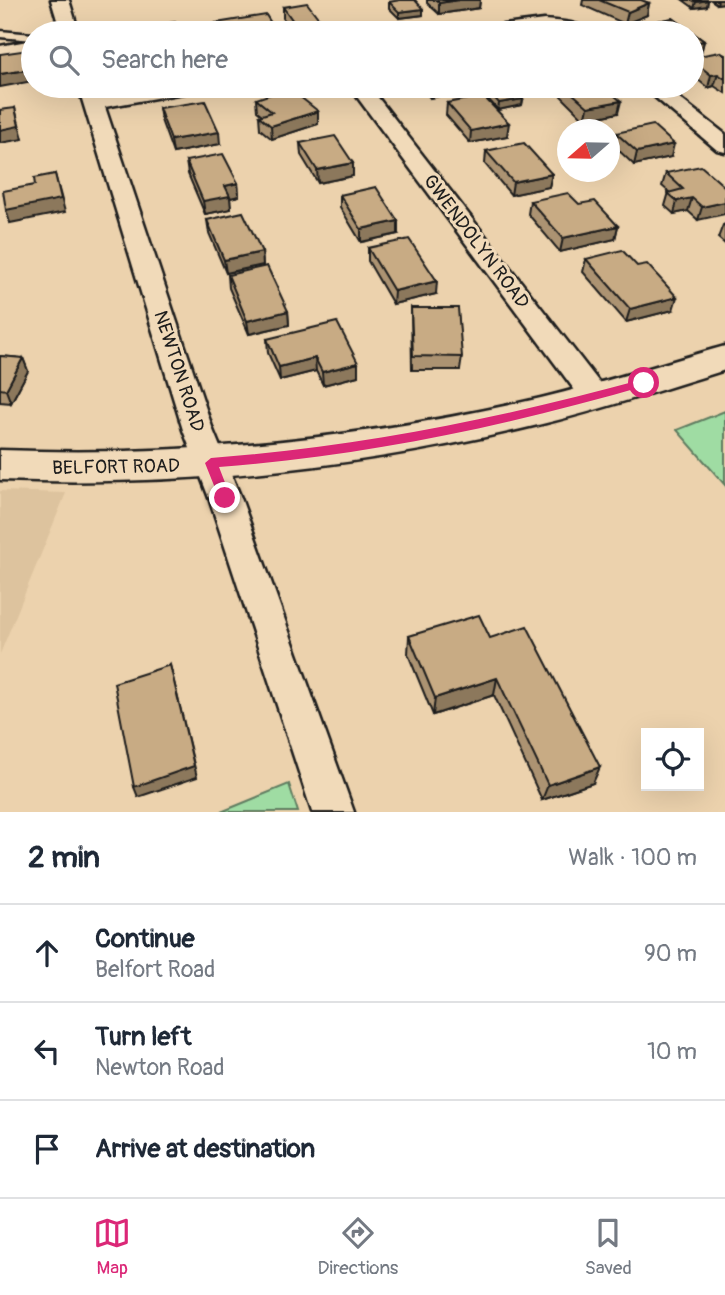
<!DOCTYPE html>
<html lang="en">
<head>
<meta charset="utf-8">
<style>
	body { margin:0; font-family:Pangolin,sans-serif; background:#f2f2f3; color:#1f2937 }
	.controls { position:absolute; right:21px; bottom:21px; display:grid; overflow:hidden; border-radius:0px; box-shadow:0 7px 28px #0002 }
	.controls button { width:63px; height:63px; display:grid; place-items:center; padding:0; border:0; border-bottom:2px solid #e0e1e3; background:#fff; color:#1f2937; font:35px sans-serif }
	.compass { position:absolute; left:557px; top:119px; width:63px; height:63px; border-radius:50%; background:#fff; box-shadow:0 7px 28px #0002; rotate:250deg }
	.stop { position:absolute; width:21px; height:21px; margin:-16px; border:5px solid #db2777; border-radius:50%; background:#fff }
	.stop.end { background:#db2777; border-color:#fff; box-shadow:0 2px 7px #0008 }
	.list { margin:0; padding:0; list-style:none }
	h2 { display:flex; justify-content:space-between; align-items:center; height:91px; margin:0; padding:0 28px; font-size:30px }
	h2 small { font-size:23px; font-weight:400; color:#747a83 }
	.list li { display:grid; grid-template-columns:46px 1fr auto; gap:21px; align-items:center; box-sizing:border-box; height:98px; padding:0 28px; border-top:2px solid #e0e1e3 }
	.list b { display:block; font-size:26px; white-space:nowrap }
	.list p { margin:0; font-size:23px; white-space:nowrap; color:#747a83 }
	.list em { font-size:23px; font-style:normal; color:#747a83 }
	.icon { flex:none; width:38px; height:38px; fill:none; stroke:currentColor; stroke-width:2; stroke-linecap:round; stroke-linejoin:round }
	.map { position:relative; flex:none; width:725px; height:812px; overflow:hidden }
	.search { position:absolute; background:#fff; box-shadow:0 7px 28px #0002; left:21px; right:21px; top:21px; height:77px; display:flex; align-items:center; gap:18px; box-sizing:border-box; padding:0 24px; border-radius:38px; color:#747a83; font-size:26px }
	.sheet { height:385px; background:#fff }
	nav { display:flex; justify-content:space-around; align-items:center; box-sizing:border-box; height:98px; border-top:2px solid #e0e1e3; background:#fff; font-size:19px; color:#747a83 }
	nav a { display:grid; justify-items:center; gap:4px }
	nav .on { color:#db2777 }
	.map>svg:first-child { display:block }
	.built { fill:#ddc39e }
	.green { fill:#9fdca3; stroke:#5e7c60; stroke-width:2 }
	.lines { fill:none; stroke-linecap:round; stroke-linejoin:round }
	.service-casing { stroke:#1c1c1c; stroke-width:5 }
	.minor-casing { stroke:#1c1c1c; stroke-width:5 }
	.tertiary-casing { stroke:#1c1c1c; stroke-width:5 }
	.service { fill:#f1dab9; fill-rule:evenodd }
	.minor { fill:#f1dab9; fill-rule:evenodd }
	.tertiary { fill:#f1dab9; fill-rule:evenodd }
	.wall { fill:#ac9372; stroke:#1c1c1c; stroke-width:2 }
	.shaded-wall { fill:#8c785c; stroke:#1c1c1c; stroke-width:2 }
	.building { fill:#c8ab84; stroke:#1c1c1c; stroke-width:2 }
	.route { fill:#db2777 }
	.labels { text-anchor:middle; stroke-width:6; stroke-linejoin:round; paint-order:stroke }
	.street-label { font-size:19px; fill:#1c1c1c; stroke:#f1dab9 }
</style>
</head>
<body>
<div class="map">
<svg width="725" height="812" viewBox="0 0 725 812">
	<rect width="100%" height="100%" fill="#ecd2ad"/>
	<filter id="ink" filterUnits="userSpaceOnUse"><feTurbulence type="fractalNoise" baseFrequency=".0143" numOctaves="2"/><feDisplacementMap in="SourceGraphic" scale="14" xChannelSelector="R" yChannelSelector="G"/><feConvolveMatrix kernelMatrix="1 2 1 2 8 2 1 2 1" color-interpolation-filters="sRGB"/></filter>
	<g filter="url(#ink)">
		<polygon class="built" points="0,491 66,493 0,654"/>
		<g class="green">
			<polygon points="725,411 725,485 677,430"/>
			<polygon points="289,784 298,812 221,812"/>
		</g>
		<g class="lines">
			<g class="service-casing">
				<polygon id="service" points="0,31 33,34 33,40 0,37"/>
			</g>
			<g class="minor-casing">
				<g id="minor">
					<polygon points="51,0 69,0 79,33 61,33"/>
					<path d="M544 20C559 21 581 22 592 33H470L479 28Z"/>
					<polygon points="33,40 33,52 0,58 0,46"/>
					<polygon points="78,86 98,86 101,96 157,86 199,86 196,90 189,92 105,107 213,430 241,498 354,812 312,812 209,498 183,430"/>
					<polygon points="349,86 369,86 605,390 610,397 605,404 595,408 585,404"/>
					<polygon points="642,86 664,86 725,134 725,152 717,150"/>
				</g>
			</g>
			<g class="tertiary-casing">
				<path id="tertiary" d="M725 346V370C664 389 604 409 542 424 363 468 183 487 0 480V450C183 457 363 439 541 398 603 383 664 363 725 346Z"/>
			</g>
			<use href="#service" class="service"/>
			<use href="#minor" class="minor"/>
			<use href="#tertiary" class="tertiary"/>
		</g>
		<g class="wall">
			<polygon points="427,0 480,0 479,8 439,14 427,3"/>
			<polygon points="583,0 641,0 649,3 647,15 625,24 582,5"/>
			<polygon points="683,0 708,0 707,6 694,8"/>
			<polygon points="711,0 725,0 717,4"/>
			<polygon points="389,2 423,15 399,18 389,8"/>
			<polygon points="283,7 323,24 323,33 294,33 283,18"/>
			<polygon points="673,18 704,41 701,53 692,55 692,33 644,33 646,23"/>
			<polygon points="216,23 276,31 276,33 217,33"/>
			<polygon points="725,55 725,93 714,86 708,88 692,75 692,57"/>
			<polygon points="420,86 460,86 459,92 430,98"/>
			<polygon points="560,86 603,86 618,113 585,120 559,94"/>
			<polygon points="489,92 523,99 522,105 498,110 488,99"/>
			<polygon points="256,99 318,111 318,124 272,139 260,129 259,116 262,115 257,111"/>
			<polygon points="447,103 507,136 470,143 446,115"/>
			<polygon points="159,108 220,144 173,153 161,120"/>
			<polygon points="616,133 671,157 634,165 613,145"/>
			<polygon points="300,143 353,163 353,176 318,183 301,155"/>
			<polygon points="486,151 552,174 549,187 511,195 485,164"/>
			<polygon points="186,161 238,183 239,196 230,198 231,209 205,214 188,174"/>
			<polygon points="666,173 725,187 698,220 688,211 674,214 665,206 669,192 662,186"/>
			<polygon points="340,195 398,234 361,242 340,207"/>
			<polygon points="530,201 579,204 618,226 615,239 560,252 528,214"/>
			<polygon points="207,220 262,252 263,265 226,273 209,233"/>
			<polygon points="725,224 725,244 718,238 723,225"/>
			<polygon points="368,248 436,294 393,304 368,261"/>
			<polygon points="586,259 673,310 626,322 583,272"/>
			<polygon points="228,275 288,311 289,325 249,334 229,288"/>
			<polygon points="411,308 462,357 460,370 412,370"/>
			<polygon points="267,339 358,363 358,376 323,385 316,371 280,380 268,353"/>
			<polygon points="0,356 23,358 28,371 11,403 0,402"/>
			<polygon points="409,636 490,638 593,783 542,800 494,695 433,715 408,654"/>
		</g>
		<g class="shaded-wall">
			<polygon points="459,0 480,0 479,8 439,14 439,3"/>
			<polygon points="708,0 707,6 694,8 696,2"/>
			<polygon points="718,0 725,0 725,3 717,4"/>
			<polygon points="649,3 647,15 625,24 628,12"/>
			<polygon points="423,9 423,15 399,18 399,12"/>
			<polygon points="323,24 323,33 298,33 298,28"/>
			<polygon points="704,41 701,53 692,55 692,43"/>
			<polygon points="33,69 33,81 0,87 0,74"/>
			<polygon points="718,74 714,86 708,88 711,75"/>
			<polygon points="431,86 460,86 459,92 430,98"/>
			<polygon points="523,99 522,105 498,110 499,103"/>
			<polygon points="621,101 618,113 585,120 588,107"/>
			<polygon points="15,108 23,139 0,143 0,130"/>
			<polygon points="318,111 318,124 272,139 271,126"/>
			<polygon points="509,123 507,136 470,143 471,131"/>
			<polygon points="219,132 220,144 173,153 171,140"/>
			<polygon points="674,144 671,157 634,165 637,152"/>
			<polygon points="353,163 353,176 318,183 317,170"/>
			<polygon points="55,174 65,212 10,223 6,210"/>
			<polygon points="552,174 549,187 511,195 513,182"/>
			<polygon points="238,183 239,196 230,198 231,209 205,214 203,201 225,186"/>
			<polygon points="692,198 688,211 674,214 677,201"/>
			<polygon points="725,202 725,214 698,220 702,207"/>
			<polygon points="398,221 398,234 361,242 361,229"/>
			<polygon points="618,226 615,239 560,252 563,238"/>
			<polygon points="262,252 263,265 226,273 224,260"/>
			<polygon points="437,281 436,294 393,304 394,291"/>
			<polygon points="677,297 673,310 626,322 630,309"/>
			<polygon points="288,311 289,325 249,334 247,321"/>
			<polygon points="23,358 28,371 11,403 6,390"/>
			<polygon points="315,358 316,371 280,380 279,367"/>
			<polygon points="358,363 358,376 323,385 322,372"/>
			<polygon points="170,665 197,777 138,797 134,787"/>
			<polygon points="497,678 494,695 433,715 435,698"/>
			<polygon points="600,767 593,783 542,800 548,785"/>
		</g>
		<g class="building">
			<polygon points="400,0 415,0 423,9 399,12 389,2"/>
			<polygon points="436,0 459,0 439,3"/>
			<polygon points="599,0 641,0 649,3 628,12"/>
			<polygon points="692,0 708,0 696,2"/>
			<polygon points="307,3 323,24 298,28 283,7"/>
			<polygon points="266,15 276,31 260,33 222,33 216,23"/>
			<polygon points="673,18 704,41 692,43 692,33 660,33 646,23"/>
			<polygon points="175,22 181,33 123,33 122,30"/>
			<polygon points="28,50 33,69 0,74 0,54"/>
			<polygon points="720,52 725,55 725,79 718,74 711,75 692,60 692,57"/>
			<polygon points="564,86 603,86 621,101 588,107"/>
			<polygon points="289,88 318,111 271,126 259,116 272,112 256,99"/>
			<polygon points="513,88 523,99 499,103 489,92"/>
			<polygon points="483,96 509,123 471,131 447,103"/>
			<polygon points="205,101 219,132 171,140 159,108"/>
			<polygon points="15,108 19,126 0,130 0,110"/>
			<polygon points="653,125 674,144 637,152 616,133"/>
			<polygon points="335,136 353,163 317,170 300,143"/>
			<polygon points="524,143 552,174 513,182 486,151"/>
			<polygon points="223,154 238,183 225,186 230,196 203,201 186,161"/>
			<polygon points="701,166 725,187 725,202 702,207 692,198 677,201 668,193 683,189 666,173"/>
			<polygon points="55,174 61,199 6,210 3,191 35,185 34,178"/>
			<polygon points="376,187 398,221 361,229 340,195"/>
			<polygon points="568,193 579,204 595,201 618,226 563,238 530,201"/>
			<polygon points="243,212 262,252 224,260 207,220"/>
			<polygon points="409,239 437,281 394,291 368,248"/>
			<polygon points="622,250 637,266 647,264 677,297 630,309 586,259"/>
			<polygon points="267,266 288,311 247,321 228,275"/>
			<polygon points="411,308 458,308 462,357 413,356"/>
			<polygon points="337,322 358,363 322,372 315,358 279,367 267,339"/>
			<polygon points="0,356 23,358 6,390 0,389"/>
			<polygon points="479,615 490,638 527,626 600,767 548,785 497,678 435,698 409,636"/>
			<polygon points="170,665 194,766 134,787 114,683"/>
		</g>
	</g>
	<path class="route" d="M644 379 648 380V385C507 426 365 456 219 467L231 498 225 503 219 498 205 463 211 458C359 447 502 418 644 379Z"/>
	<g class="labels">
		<g class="street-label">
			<text transform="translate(477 241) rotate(53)" y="7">GWENDOLYN ROAD</text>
			<text transform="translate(180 371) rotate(72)" y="7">NEWTON ROAD</text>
			<text transform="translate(116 466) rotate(-1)" y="7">BELFORT ROAD</text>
		</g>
	</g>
</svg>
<div class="controls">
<button><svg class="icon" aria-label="locate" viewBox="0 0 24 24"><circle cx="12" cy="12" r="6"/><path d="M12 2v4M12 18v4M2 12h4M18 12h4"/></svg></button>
</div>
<svg class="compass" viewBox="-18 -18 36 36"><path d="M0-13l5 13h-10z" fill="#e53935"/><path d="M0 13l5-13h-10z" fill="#747a83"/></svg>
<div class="stop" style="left:644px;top:383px"></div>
<div class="stop end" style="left:225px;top:498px"></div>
<div class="search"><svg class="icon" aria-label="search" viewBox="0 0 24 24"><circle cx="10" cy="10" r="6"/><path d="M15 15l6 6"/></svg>Search here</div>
</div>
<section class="sheet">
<h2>2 min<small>Walk · 100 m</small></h2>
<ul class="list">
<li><svg class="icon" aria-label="ahead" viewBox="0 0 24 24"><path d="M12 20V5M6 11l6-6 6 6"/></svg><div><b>Continue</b><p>Belfort Road</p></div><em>90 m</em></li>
<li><svg class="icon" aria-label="left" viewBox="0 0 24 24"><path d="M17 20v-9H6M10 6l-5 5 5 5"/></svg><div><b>Turn left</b><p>Newton Road</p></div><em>10 m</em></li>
<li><svg class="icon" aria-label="arrive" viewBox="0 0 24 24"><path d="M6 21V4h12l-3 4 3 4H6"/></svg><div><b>Arrive at destination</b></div></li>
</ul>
</section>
<nav>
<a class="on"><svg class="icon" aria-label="map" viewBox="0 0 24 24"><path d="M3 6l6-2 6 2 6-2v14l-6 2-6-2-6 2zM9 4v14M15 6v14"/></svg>Map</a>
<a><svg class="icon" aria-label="directions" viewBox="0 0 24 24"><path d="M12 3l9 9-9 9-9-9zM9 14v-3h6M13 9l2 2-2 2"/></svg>Directions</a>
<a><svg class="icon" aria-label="saved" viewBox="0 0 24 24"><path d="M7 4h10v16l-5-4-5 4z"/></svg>Saved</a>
</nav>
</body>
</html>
